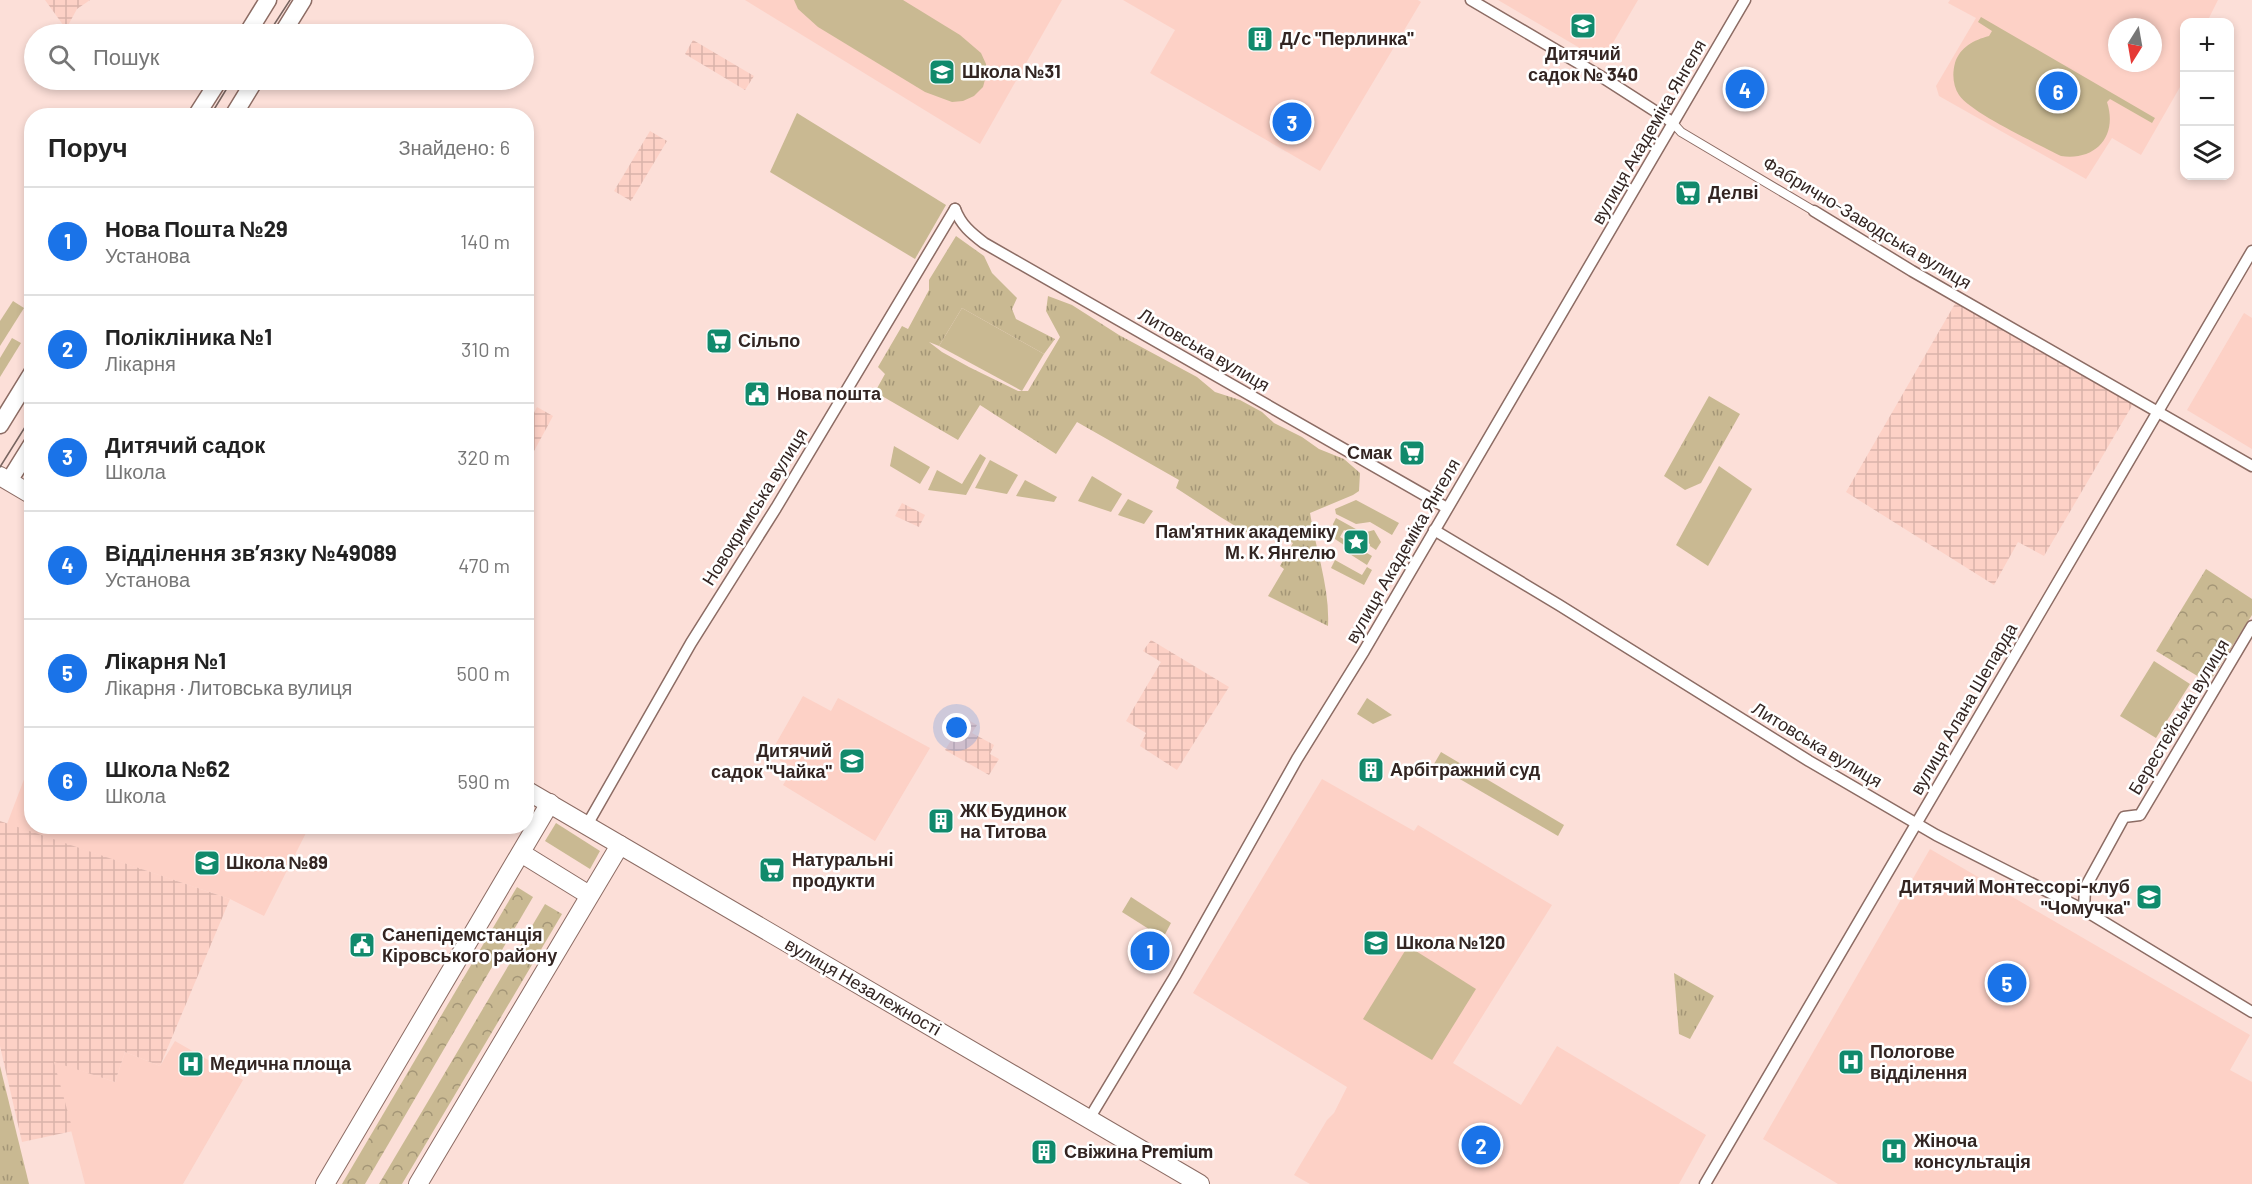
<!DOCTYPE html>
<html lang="uk">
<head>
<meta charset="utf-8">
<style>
	body { margin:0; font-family:Barlow,sans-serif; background:#f6f6f6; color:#222 }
	.controls { position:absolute; right:18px; top:18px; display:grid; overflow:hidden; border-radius:12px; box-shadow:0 3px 9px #0003 }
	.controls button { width:54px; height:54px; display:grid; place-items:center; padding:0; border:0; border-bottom:2px solid #e0e0e0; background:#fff; color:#222; font:30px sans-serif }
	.compass { position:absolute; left:2108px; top:18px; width:54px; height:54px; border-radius:50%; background:#fff; box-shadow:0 3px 9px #0003; rotate:191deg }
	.you { position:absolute; left:957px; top:728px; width:21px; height:21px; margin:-15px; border:4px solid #fff; border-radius:50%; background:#1a73e8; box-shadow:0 0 0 9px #1a73e833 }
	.badge { display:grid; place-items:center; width:39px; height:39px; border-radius:50%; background:#1a73e8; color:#fff; font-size:20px; font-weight:700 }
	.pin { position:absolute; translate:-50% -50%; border:3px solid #fff; box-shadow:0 2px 6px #0006 }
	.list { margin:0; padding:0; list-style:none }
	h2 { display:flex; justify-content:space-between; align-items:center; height:78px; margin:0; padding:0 24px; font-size:26px }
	h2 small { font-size:20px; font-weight:400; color:#767676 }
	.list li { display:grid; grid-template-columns:39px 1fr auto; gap:18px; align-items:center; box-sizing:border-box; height:108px; padding:0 24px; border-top:2px solid #e0e0e0 }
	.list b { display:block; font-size:22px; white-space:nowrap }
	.list p { margin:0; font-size:20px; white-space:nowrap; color:#767676 }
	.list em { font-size:20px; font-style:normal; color:#767676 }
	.icon { flex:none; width:33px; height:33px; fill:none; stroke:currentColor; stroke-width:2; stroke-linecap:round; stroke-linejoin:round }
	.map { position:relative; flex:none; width:2252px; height:1184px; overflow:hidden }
	.search { position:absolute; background:#fff; box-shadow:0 3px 9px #0003; left:24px; top:24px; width:510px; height:66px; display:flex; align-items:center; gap:15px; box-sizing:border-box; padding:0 21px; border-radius:33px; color:#767676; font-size:22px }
	.panel { position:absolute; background:#fff; box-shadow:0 3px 9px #0003; left:24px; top:108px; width:510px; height:726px; border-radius:24px }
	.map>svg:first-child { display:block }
	.built { fill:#fdd1c6; fill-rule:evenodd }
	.industrial { fill:url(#industrial-grid) }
	.grass { fill:#c9b992 }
	.forest { fill:url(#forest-crowns) }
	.park { fill:url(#park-tufts) }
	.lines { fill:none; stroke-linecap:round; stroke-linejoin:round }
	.pedestrian-casing { stroke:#8c6c64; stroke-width:10 }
	.minor-casing { stroke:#8c6c64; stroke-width:13 }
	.secondary-casing { stroke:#8c6c64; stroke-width:19 }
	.primary-casing { stroke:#8c6c64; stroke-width:20 }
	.pedestrian { stroke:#fff; stroke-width:8 }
	.minor { stroke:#fff; stroke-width:10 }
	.secondary { stroke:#fff; stroke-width:16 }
	.primary { stroke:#fff; stroke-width:18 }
	.tram { stroke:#786560; stroke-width:1.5 }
	.labels { text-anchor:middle; stroke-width:5; stroke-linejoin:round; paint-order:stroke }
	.poi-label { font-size:18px; font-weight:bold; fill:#332522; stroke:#fff; text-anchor:start }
	.street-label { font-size:18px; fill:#332522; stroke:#fff }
</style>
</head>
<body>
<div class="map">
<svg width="2252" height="1184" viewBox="0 0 2252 1184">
	<defs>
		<pattern id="industrial-grid" width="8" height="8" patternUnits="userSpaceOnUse" patternTransform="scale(1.5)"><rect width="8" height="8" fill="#fdd1c6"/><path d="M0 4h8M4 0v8" fill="none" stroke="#d9b3aa"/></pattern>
		<pattern id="forest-crowns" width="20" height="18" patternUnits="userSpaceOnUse" patternTransform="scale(1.5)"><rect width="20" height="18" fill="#c9b992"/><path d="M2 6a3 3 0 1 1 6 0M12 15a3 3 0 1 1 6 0" fill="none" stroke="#a49677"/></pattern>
		<pattern id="park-tufts" width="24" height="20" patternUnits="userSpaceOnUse" patternTransform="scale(1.5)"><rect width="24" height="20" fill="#c9b992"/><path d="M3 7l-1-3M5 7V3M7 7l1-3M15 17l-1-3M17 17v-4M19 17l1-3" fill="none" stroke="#a49677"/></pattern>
	</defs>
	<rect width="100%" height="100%" fill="#fcdfd8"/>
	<g class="built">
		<polygon points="745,0 1062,0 980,144"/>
		<polygon points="1123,0 1418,0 1421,2 1320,171 1150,73 1175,30"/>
		<polygon points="1498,0 1638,0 1607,53 1590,54"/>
		<path d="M1950 0H2218L2208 20 2212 22H2184V80L2141 155 2112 138 2086 179 1939 96 1936 86 1976 18 1948 3ZM2117 27H2153V63H2117Z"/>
		<polygon points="2244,313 2252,318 2252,449 2187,410"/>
		<polygon points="803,696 831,711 838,698 930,748 875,841 783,785 793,769 770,754"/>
		<polygon points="31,761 32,826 309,827 264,916 230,899 7,824"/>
		<polygon points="1322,779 1414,831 1418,825 1552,905 1453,1063 1521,1105 1557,1046 1706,1135 1679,1184 1310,1184 1294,1175 1327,1120 1334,1113 1347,1087 1193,993"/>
		<polygon points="1930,849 2250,1035 2230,1070 2252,1082 2252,1184 1838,1184 1763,1139"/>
		<polygon points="175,1041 243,1080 183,1184 85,1184 53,1061 115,1082 125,1052 160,1066"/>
	</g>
	<g class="industrial">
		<polygon points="45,0 90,0 77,9 66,29"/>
		<polygon points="693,40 754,76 745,90 685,54"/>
		<polygon points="650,131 667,141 631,201 614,191"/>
		<polygon points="1956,302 2133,404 2044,556 2018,542 1994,585 1846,492"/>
		<polygon points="537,407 553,416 527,464 527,427"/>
		<polygon points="902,503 925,515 919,527 895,516"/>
		<polygon points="1151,640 1229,687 1177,770 1140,746 1146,733 1126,721 1161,662 1143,651"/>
		<polygon points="965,718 977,725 972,733 994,745 990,754 999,759 989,775 945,750"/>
		<polygon points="0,821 230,899 160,1066 125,1052 115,1082 54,1062 73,1131 22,1142 0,1046"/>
	</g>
	<g class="grass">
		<polygon points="794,0 903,0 960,35 981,53 986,64 986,76 983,87 974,96 963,101 952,102 925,92 818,27 798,9"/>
		<path d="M1981 17 2155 118 2152 123 2110 99 2107 102C2118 136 2096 161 2061 156 2038 144 1971 113 1959 95 1953 86 1952 74 1955 63 1960 47 1974 40 1989 36L1992 31 1978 22Z"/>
		<polygon points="797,113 946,205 915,259 770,172"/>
		<polygon points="13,301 24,308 0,346 0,321"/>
		<polygon points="962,308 1044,354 1022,391 939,346"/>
		<polygon points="12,338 21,343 0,377 0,358"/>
		<polygon points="894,446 930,467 920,484 890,466"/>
		<polygon points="980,454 986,458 966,495 928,490 937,470 962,484"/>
		<polygon points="990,460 1018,475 1007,494 975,488"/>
		<polygon points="1719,466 1752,489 1708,566 1676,545"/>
		<polygon points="1092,476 1122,494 1111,512 1078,501"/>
		<polygon points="1025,480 1057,497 1054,502 1016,496"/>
		<polygon points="1128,499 1153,511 1144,524 1118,515"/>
		<polygon points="1356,500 1399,523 1392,535 1370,522 1356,524 1336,514 1335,509"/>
		<polygon points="1336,518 1363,533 1374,530 1381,542 1376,550 1370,546 1370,544 1344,530 1340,537 1372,556 1367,565 1345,551 1347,547 1332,537 1333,524"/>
		<polygon points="1335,560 1362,575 1367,567 1372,570 1364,585 1331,568"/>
		<polygon points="2154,661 2190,684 2156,738 2120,716"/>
		<polygon points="1367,698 1392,715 1373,724 1357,714"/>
		<polygon points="1441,752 1564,825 1558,836 1434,764"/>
		<polygon points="556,823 600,851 590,869 545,841"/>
		<polygon points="1131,897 1171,923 1163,938 1122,912"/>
		<polygon points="1408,946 1476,989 1432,1060 1363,1019"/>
	</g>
	<g class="forest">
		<polygon points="2206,569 2252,599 2252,615 2209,683 2156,651"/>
		<polygon points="517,887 533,897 365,1184 342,1184"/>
		<polygon points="545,904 562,914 402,1184 379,1184"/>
	</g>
	<g class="park">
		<path d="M956 236 984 256 992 273 1017 298 1012 309 1016 319 1055 339 1044 354 962 308 939 346 929 342 942 352 969 367 1018 391H1028L1060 337 1046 311 1048 296 1072 305 1119 335 1197 377 1215 392 1240 400 1262 412 1274 423 1302 437 1319 449 1344 459 1360 473 1359 491 1353 495 1310 513C1316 551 1330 588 1328 626L1268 596 1284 569 1280 566 1293 543 1271 531 1264 540C1232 527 1205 506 1176 488L1179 480 1077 422 1056 454 980 405 958 440 875 392 885 374 878 367 902 326 908 329 929 290V280Z"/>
		<polygon points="1709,396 1740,414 1701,483 1685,490 1664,476"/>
		<polygon points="1674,973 1714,996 1690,1039 1679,1034"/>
		<polygon points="0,1066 29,1184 0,1184"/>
	</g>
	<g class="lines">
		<g class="pedestrian-casing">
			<polyline id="pedestrian" points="1672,122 1681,132 1814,211"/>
		</g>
		<g class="minor-casing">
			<g id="minor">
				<polyline points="1471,0 1602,77 1672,122"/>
				<path d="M955 209C961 225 971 233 984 243L1447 508"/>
				<polyline points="1814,211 1912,271 2252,466"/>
				<polyline points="1434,530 1559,605 1809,761 1936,835 2084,910 2252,1012"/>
				<polyline points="587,825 691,643 776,508 955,209"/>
				<polyline points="2084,910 2085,888 2124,817 2140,815 2252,626"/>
				<polyline points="1089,1119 1175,976 1297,759 1364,651 1745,0"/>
				<polyline points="1705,1184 2252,251"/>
			</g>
		</g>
		<g class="secondary-casing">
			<g id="secondary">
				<polyline points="247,34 268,0"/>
				<polyline points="282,34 303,0"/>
				<polyline points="196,116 219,80"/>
				<polyline points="233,116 255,80"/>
				<polyline points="0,425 32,373"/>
				<polyline points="9,481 32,444"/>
			</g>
		</g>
		<g class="primary-casing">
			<g id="primary">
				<polyline points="0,476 32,495"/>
				<polyline points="526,790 1200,1184"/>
				<polyline points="521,853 589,895"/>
				<polyline points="325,1184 550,803"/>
				<polyline points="418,1184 620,845"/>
			</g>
		</g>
		<use href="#pedestrian" class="pedestrian"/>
		<use href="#minor" class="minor"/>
		<use href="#secondary" class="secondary"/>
		<use href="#primary" class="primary"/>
		<g class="tram">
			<polyline points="268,34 290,0"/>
			<polyline points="210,116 232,80"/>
			<polyline points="0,467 32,416"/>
		</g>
	</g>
	<defs>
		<g id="school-square" transform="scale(1.35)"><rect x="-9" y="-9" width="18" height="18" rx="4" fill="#118a6c" stroke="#fff"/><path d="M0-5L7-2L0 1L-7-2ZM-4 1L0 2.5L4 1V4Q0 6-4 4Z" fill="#fff"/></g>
		<g id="building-square" transform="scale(1.35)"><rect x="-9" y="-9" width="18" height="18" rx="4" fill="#118a6c" stroke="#fff"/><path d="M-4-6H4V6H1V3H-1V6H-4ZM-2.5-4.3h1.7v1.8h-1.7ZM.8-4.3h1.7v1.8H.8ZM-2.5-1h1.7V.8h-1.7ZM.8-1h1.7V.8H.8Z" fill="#fff"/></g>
		<g id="supermarket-square" transform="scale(1.35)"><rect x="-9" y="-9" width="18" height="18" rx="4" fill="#118a6c" stroke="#fff"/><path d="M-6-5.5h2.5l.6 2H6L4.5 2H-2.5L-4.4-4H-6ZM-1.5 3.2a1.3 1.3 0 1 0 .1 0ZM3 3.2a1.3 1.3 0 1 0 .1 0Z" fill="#fff"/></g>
		<g id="civic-square" transform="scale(1.35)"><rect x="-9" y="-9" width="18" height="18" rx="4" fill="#118a6c" stroke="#fff"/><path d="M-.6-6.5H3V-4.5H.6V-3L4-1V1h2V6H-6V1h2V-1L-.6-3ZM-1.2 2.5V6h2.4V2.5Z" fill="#fff"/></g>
		<g id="sight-square" transform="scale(1.35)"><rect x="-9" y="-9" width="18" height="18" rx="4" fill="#118a6c" stroke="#fff"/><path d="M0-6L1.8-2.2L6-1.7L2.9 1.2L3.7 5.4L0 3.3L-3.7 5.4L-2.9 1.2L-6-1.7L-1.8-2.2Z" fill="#fff"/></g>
		<g id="hospital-square" transform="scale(1.35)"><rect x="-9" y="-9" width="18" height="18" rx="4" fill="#118a6c" stroke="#fff"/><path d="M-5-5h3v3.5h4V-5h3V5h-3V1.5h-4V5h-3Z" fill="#fff"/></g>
	</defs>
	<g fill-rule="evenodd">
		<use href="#school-square" x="1583" y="26"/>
		<use href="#building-square" x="1260" y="39"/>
		<use href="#school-square" x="942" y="72"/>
		<use href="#supermarket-square" x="1688" y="193"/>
		<use href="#supermarket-square" x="719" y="341"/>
		<use href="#civic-square" x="757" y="394"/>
		<use href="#supermarket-square" x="1412" y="453"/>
		<use href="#sight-square" x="1356" y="542"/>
		<use href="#school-square" x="852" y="761"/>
		<use href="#building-square" x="1371" y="770"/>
		<use href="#building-square" x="941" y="821"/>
		<use href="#school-square" x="207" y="863"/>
		<use href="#supermarket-square" x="772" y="870"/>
		<use href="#school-square" x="2149" y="897"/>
		<use href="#school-square" x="1376" y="943"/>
		<use href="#civic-square" x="362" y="945"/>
		<use href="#hospital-square" x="1851" y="1062"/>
		<use href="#hospital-square" x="191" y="1064"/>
		<use href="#hospital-square" x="1894" y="1151"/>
		<use href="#building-square" x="1044" y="1152"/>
	</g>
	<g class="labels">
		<g class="poi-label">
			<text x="1280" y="45">Д/с "Перлинка"</text>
			<text x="1583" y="60" text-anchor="middle">Дитячий<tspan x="1583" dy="21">садок № 340</tspan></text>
			<text x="962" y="78">Школа №31</text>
			<text x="1708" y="199">Делві</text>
			<text x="738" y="347">Сільпо</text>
			<text x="777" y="400">Нова пошта</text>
			<text x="1392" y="459" text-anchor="end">Смак</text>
			<text x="1336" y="538" text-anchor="end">Пам'ятник академіку<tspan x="1336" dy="21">М. К. Янгелю</tspan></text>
			<text x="832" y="757" text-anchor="end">Дитячий<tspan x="832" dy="21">садок "Чайка"</tspan></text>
			<text x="1390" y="776">Арбітражний суд</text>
			<text x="960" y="817">ЖК Будинок<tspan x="960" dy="21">на Титова</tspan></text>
			<text x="792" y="866">Натуральні<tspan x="792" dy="21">продукти</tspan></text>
			<text x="226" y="869">Школа №89</text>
			<text x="2130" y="893" text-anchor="end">Дитячий Монтессорі-клуб<tspan x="2130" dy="21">"Чомучка"</tspan></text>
			<text x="382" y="941">Санепідемстанція<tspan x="382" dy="21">Кіровського району</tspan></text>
			<text x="1396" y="949">Школа №120</text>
			<text x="1870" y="1058">Пологове<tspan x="1870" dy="21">відділення</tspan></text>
			<text x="210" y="1070">Медична площа</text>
			<text x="1914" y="1147">Жіноча<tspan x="1914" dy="21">консультація</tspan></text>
			<text x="1064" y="1158">Свіжина Premium</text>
		</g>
		<g class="street-label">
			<text transform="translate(1649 132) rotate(-60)" y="6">вулиця Академіка Янгеля</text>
			<text transform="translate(1867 223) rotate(31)" y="6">Фабрично-Заводська вулиця</text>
			<text transform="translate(1204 350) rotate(30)" y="6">Литовська вулиця</text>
			<text transform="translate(755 507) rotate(-58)" y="6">Новокримська вулиця</text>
			<text transform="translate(1403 551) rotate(-60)" y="6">вулиця Академіка Янгеля</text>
			<text transform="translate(1964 709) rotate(-60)" y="6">вулиця Алана Шепарда</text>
			<text transform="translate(2179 717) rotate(-59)" y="6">Берестейська вулиця</text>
			<text transform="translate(1817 745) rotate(31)" y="6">Литовська вулиця</text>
			<text transform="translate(863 987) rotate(30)" y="6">вулиця Незалежності</text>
		</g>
	</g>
</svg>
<div class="controls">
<button>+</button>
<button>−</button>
<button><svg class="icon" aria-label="layers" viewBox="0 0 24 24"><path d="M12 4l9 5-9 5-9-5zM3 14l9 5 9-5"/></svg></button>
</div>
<svg class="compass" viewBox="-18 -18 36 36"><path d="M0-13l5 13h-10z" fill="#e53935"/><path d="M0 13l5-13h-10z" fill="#767676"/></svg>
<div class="you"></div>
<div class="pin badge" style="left:1150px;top:951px">1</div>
<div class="pin badge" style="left:1481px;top:1145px">2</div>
<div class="pin badge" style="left:1292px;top:122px">3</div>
<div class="pin badge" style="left:1745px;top:89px">4</div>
<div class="pin badge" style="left:2007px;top:983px">5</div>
<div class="pin badge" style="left:2058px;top:91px">6</div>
<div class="search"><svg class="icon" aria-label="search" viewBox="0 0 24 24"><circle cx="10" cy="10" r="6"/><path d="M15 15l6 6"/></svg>Пошук</div>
<section class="panel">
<h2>Поруч<small>Знайдено: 6</small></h2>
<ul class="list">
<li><span class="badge">1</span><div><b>Нова Пошта №29</b><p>Установа</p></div><em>140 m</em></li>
<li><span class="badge">2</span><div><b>Полікліника №1</b><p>Лікарня</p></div><em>310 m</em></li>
<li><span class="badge">3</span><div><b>Дитячий садок</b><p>Школа</p></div><em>320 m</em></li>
<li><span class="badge">4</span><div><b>Відділення зв’язку №49089</b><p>Установа</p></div><em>470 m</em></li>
<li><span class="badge">5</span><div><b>Лікарня №1</b><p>Лікарня · Литовська вулиця</p></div><em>500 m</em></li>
<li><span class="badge">6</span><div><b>Школа №62</b><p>Школа</p></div><em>590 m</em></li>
</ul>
</section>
</div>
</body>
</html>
